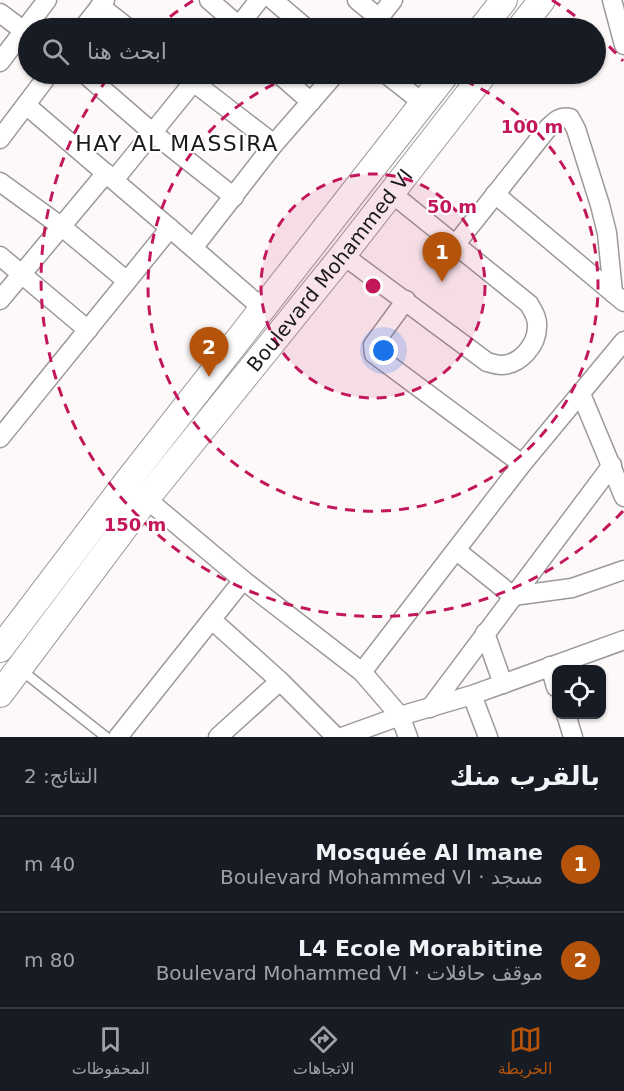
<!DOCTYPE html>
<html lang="ar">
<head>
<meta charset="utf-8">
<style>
	body { margin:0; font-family:"DejaVu Sans","Noto Naskh Arabic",sans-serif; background:#20242c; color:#f1f3f6; direction:rtl }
	.controls { position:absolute; right:18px; bottom:18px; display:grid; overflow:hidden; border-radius:12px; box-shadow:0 2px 4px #0004 }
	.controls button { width:54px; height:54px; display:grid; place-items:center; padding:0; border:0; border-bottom:2px solid #363941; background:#171b24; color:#f1f3f6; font:30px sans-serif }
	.you { position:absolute; left:384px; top:351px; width:21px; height:21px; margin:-15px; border:4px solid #fff; border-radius:50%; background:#1a73e8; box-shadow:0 0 0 9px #1a73e833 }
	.badge { display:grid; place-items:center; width:39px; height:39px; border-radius:50%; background:#b45309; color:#fff; font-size:20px; font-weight:700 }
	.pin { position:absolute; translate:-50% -50px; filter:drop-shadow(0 2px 3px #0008) }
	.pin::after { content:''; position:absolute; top:32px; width:21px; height:18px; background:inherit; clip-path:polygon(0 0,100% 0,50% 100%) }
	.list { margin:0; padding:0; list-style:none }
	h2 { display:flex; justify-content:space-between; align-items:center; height:78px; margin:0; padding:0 24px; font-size:26px }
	h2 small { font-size:20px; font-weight:400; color:#9ea1a6 }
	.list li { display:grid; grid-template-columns:39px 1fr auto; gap:18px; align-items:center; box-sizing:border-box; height:96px; padding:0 24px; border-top:2px solid #363941 }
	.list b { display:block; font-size:22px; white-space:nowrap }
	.list p { margin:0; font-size:20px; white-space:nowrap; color:#9ea1a6 }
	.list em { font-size:20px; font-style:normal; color:#9ea1a6 }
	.icon { flex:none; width:33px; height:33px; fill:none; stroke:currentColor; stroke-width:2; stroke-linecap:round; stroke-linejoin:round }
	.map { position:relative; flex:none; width:624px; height:737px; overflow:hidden; direction:ltr }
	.search { position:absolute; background:#171b24; box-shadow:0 2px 4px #0004; left:18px; right:18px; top:18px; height:66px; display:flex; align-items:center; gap:15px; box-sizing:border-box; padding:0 21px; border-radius:33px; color:#9ea1a6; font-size:22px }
	.sheet { height:270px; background:#171b24 }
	nav { display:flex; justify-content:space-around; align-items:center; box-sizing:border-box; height:84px; border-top:2px solid #363941; background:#171b24; font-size:16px; color:#9ea1a6 }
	nav a { display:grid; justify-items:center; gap:3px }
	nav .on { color:#b45309 }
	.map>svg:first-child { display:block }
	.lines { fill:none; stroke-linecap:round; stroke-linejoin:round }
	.lane-casing { stroke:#9d9999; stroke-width:12 }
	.street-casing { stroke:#9d9999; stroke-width:21 }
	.secondary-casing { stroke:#9d9999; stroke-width:28 }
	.lane { stroke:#fff; stroke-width:9 }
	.street { stroke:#fff; stroke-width:18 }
	.secondary { stroke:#fff; stroke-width:26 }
	.ring { fill:none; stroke:#c2185b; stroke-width:3; stroke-dasharray:10 8 }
	.labels { text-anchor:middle; stroke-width:4.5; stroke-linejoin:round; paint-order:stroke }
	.street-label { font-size:20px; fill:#1b1a1a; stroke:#fff }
	.quarter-label { font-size:22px; letter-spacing:1.5px; fill:#1b1a1a; stroke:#fff }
	.centre { fill:#c2185b; stroke:#fff; stroke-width:3 }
	.ring-label { font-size:18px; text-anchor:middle; font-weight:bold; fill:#c2185b; stroke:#fff; stroke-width:4.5; stroke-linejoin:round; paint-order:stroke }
</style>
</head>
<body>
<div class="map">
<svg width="624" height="737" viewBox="0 0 624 737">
	<rect width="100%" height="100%" fill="#fdf9f9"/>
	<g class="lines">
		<g class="lane-casing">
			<polyline id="lane" points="21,670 106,737"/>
		</g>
		<g class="street-casing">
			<g id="street">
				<polyline points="209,0 239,26"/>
				<polyline points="273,0 306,28"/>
				<polyline points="357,0 379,18"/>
				<polyline points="612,0 624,45"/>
				<polyline points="100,6 128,28"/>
				<polyline points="0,13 24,31"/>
				<polyline points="83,28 105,0"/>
				<polyline points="237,28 259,0"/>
				<polyline points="371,28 393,0"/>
				<polyline points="0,62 47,0"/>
				<polyline points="85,74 153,133 234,197"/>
				<polyline points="183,74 274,144"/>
				<polyline points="279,74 311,102"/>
				<polyline points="386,74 423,103"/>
				<polyline points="26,105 193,248 274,144 335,74"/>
				<polyline points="0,139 49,74"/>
				<polyline points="114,180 200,74"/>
				<polyline points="0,182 62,227 127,281"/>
				<polyline points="495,194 624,302"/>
				<path d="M455 245 548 128C555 121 560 116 570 118L576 129 600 205 607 233 613 293"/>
				<polyline points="193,248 262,308"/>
				<path d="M343 255 487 362C491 363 496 365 501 365 520 365 537 345 537 327 538 318 533 311 529 304L390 192"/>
				<polyline points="0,256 88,330"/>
				<polyline points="0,300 106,173"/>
				<polyline points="406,300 373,345 374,354 522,464"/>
				<polyline points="581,394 624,497"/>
				<polyline points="0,438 170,228"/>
				<polyline points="137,491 243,580 362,672 400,716 408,737"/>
				<polyline points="457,551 513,596 572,588 624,570"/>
				<polyline points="212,620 280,681 336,737"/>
				<polyline points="485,633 503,684"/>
				<polyline points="550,666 556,687"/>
				<polyline points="362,672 522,464 624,341"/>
				<polyline points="472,695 488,737"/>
				<polyline points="430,708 612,465"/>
				<polyline points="566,714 573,737"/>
				<polyline points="118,737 243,580"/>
				<polyline points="218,737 280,681"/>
				<polyline points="342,737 400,716 472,695 624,640"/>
			</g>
		</g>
		<g class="secondary-casing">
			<g id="secondary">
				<polyline points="482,28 504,0"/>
				<polyline points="520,28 542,0"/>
				<polyline points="0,649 126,483 446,74"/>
				<path id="s1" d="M0 694 146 499 343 255 484 74"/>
			</g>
		</g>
		<use href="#lane" class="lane"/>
		<use href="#street" class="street"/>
		<use href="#secondary" class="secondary"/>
	</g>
	<circle cx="373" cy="286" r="112" fill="#c2185b" fill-opacity=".12"/>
	<g class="ring">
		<circle cx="373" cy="286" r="112"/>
		<path d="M448 74A225 225 0 1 1 298 74"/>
		<path d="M623 511A337 337 0 0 1 111 74M156 28A337 337 0 0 1 194 0M552 0A337 337 0 0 1 590 28M596 34A337 337 0 0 1 623 61"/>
	</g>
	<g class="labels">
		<g class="street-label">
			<text dy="7" stroke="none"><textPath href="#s1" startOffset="537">Boulevard Mohammed VI</textPath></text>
		</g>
		<g class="quarter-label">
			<text x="177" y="151">HAY AL MASSIRA</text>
		</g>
	</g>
	<circle cx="373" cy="286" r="9" class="centre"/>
	<g class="ring-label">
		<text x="532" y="133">100 m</text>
		<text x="452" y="213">50 m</text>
		<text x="135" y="531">150 m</text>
	</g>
</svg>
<div class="controls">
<button><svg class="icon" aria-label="locate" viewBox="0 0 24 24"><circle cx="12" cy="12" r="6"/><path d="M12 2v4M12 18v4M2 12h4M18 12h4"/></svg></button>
</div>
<div class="you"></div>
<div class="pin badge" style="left:442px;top:282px">1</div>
<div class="pin badge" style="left:209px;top:377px">2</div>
<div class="search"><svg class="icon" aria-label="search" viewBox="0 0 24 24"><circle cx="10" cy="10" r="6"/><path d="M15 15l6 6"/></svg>ابحث هنا</div>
</div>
<section class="sheet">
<h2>بالقرب منك<small>النتائج: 2</small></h2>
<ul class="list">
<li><span class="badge">1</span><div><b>Mosquée Al Imane</b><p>مسجد · Boulevard Mohammed VI</p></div><em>40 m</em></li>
<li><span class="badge">2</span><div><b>L4 Ecole Morabitine</b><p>موقف حافلات · Boulevard Mohammed VI</p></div><em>80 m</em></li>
</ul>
</section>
<nav>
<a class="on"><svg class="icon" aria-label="map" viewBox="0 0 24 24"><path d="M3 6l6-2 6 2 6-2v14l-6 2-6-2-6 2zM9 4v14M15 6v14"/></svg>الخريطة</a>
<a><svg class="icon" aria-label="directions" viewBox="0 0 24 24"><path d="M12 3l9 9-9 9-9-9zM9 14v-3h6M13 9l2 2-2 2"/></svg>الاتجاهات</a>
<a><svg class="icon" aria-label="saved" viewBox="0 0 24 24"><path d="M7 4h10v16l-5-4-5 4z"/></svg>المحفوظات</a>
</nav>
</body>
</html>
